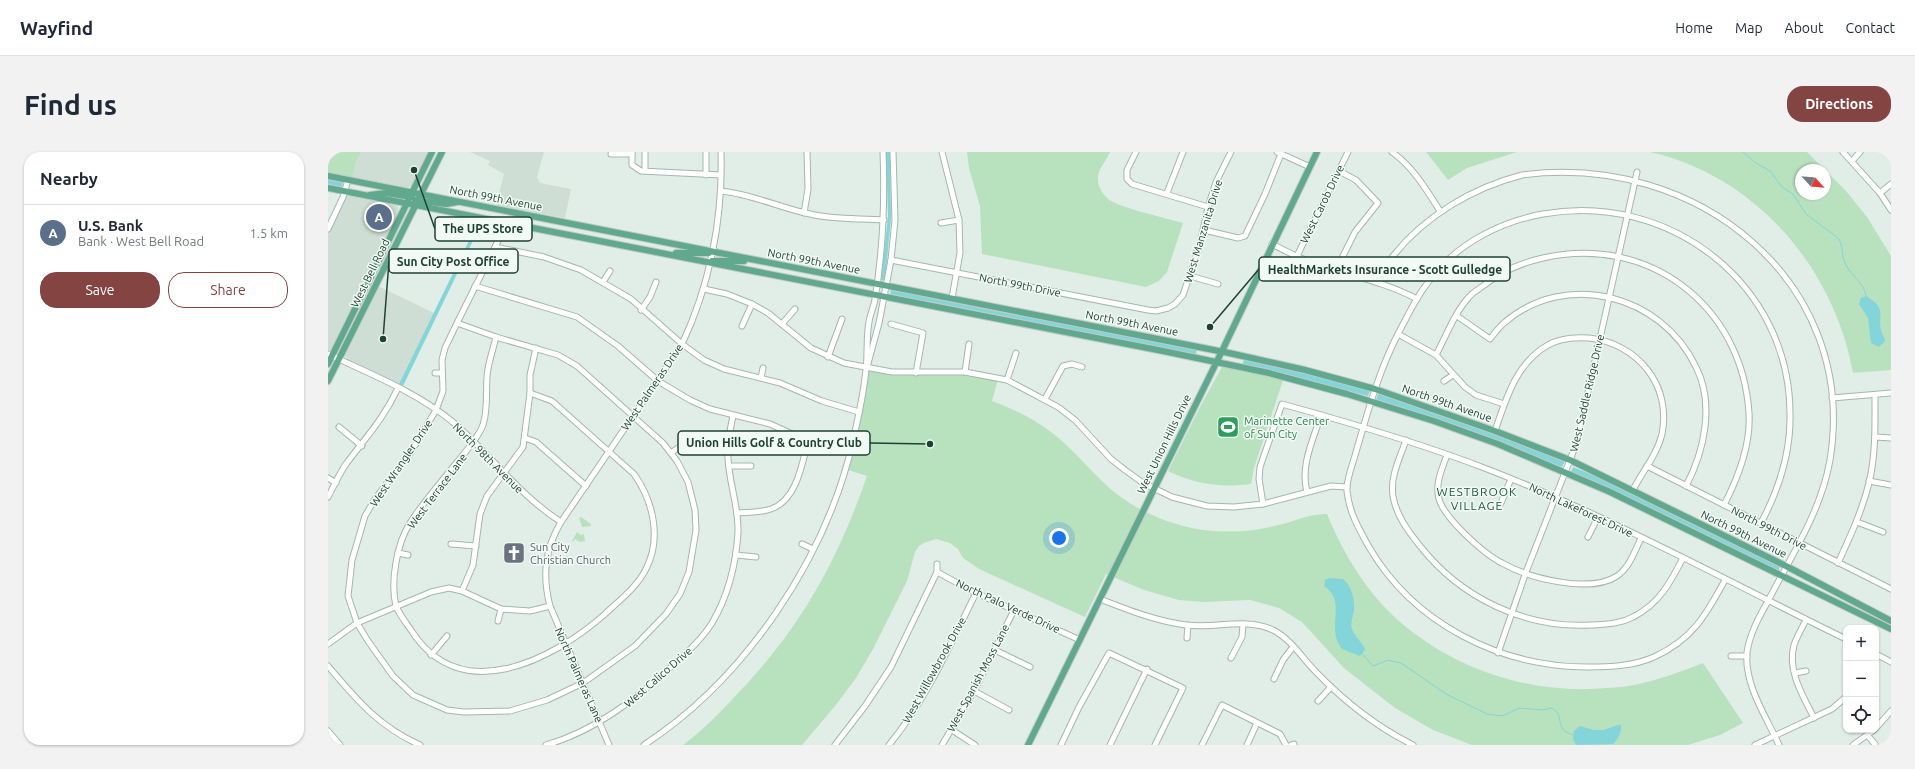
<!DOCTYPE html>
<html lang="en">
<head>
<meta charset="utf-8">
<style>
	body { margin:0; font-family:Ubuntu,sans-serif; background:#f2f2f3; color:#1f2937 }
	.controls { position:absolute; right:12px; bottom:12px; display:grid; overflow:hidden; border-radius:8px; box-shadow:0 1px 3px #0004 }
	.controls button { width:36px; height:36px; display:grid; place-items:center; padding:0; border:0; border-bottom:1px solid #e0e1e3; background:#fff; color:#1f2937; font:20px sans-serif }
	.compass { position:absolute; left:1467px; top:12px; width:36px; height:36px; border-radius:50%; background:#fff; box-shadow:0 1px 3px #0004; rotate:116deg }
	.you { position:absolute; left:731px; top:386px; width:14px; height:14px; margin:-10px; border:3px solid #fff; border-radius:50%; background:#1a73e8; box-shadow:0 0 0 6px #1a73e833 }
	.badge { display:grid; place-items:center; width:26px; height:26px; border-radius:50%; background:#844441; color:#fff; font-size:13px; font-weight:700 }
	.pin { position:absolute; translate:-50% -50%; border:2px solid #fff; box-shadow:0 1px 4px #0006 }
	.list { margin:0; padding:0; list-style:none }
	h2 { display:flex; justify-content:space-between; align-items:center; height:52px; margin:0; padding:0 16px; font-size:17px }
	h2 small { font-size:13px; font-weight:400; color:#747a83 }
	.list li { display:grid; grid-template-columns:26px 1fr auto; gap:12px; align-items:center; box-sizing:border-box; height:56px; padding:0 16px; border-top:1px solid #e0e1e3 }
	.list b { display:block; font-size:15px; white-space:nowrap }
	.list p { margin:0; font-size:13px; white-space:nowrap; color:#747a83 }
	.list em { font-size:13px; font-style:normal; color:#747a83 }
	.actions { display:flex; gap:8px; padding:12px 16px }
	.actions a { flex:1; padding:9px 0; border:1px solid #844441; border-radius:16px; text-align:center; font-size:14px; color:#844441 }
	.actions .main { background:#844441; color:#fff }
	.icon { flex:none; width:22px; height:22px; fill:none; stroke:currentColor; stroke-width:2; stroke-linecap:round; stroke-linejoin:round }
	.map { position:relative; flex:none; width:1563px; height:593px; overflow:hidden; border-radius:16px }
	header { display:flex; align-items:center; gap:24px; box-sizing:border-box; height:56px; padding:0 20px; background:#fff; border-bottom:1px solid #e0e1e3 }
	header strong { font-size:19px }
	nav { display:flex; gap:22px; margin-inline-start:auto; font-size:14px }
	.intro { display:flex; align-items:center; justify-content:space-between; box-sizing:border-box; height:96px; padding:0 24px }
	h1 { margin:0; font-size:28px }
	.button { padding:10px 18px; border-radius:16px; background:#844441; color:#fff; font-size:14px; font-weight:700 }
	main { display:flex; gap:24px; padding:0 24px }
	aside { flex:1; background:#fff; border-radius:16px; box-shadow:0 1px 3px #0004 }
	.map>svg:first-child { display:block }
	.built { fill:#cfded5 }
	.green { fill:#b8e1be; fill-rule:evenodd }
	.water { fill:#83d5d9 }
	.lines { fill:none; stroke-linecap:round; stroke-linejoin:round }
	.stream { stroke:#83d5d9; stroke-width:1 }
	.minor-casing { stroke:#a3b7ae; stroke-width:7 }
	.major-casing { stroke:#c0cac6; stroke-width:8 }
	.minor { stroke:#fff; stroke-width:5 }
	.major { stroke:#60a88e; stroke-width:6 }
	.labels { text-anchor:middle; stroke-width:3; stroke-linejoin:round; paint-order:stroke }
	.street-label { font-size:11px; fill:#1f4134; stroke:#f2faf5 }
	.leisure-label { font-size:11px; fill:#27864d; stroke:#f2faf5; text-anchor:start }
	.worship-label { font-size:11px; fill:#5b616d; stroke:#f2faf5; text-anchor:start }
	.neighbourhood-label { font-size:12px; letter-spacing:1px; fill:#195540; stroke:#f2faf5 }
	.leader { fill:none; stroke:#1f4134; stroke-width:1.5 }
	.callout-dot { fill:#1f4134; stroke:#f2faf5; stroke-width:1.5 }
	.callout { fill:#f2faf5; stroke:#1f4134; stroke-width:1.5 }
	.callout-label { font-size:12px; text-anchor:middle; font-weight:bold; fill:#1f4134 }
</style>
</head>
<body>
<header>
<strong>Wayfind</strong>
<nav><a>Home</a><a>Map</a><a>About</a><a>Contact</a></nav>
</header>
<div class="intro"><h1>Find us</h1><a class="button">Directions</a></div>
<main>
<aside>
<h2>Nearby<small></small></h2>
<ul class="list">
<li><span class="badge" style="background:#5c6f8a">A</span><div><b>U.S. Bank</b><p>Bank · West Bell Road</p></div><em>1.5 km</em></li>
</ul>
<div class="actions"><a class="main">Save</a><a>Share</a></div>
</aside>
<div class="map">
<svg width="1563" height="593" viewBox="0 0 1563 593">
	<rect width="100%" height="100%" fill="#e1eee7"/>
	<g class="built">
		<polygon points="33,0 101,0 84,33 79,36 24,26 28,10"/>
		<polygon points="142,0 216,0 209,25 212,31 243,37 237,66 168,53 176,22 160,13 162,9"/>
		<polygon points="19,43 67,52 70,55 71,60 4,197 0,199 0,81"/>
		<polygon points="50,134 106,161 71,232 21,208 16,203"/>
	</g>
	<g class="green">
		<polygon points="0,0 33,0 28,10 24,26 0,21"/>
		<path d="M639 0H782C778 9 769 18 770 28 770 35 775 42 780 47 792 56 838 66 855 71L839 120 831 129 818 135 654 102 652 54 641 16Z"/>
		<polygon points="1098,0 1189,0 1139,16 1120,28"/>
		<path d="M1322 0H1479L1518 39 1539 65 1563 104V218L1525 221C1506 116 1428 24 1322 0ZM1473 18H1497V42H1473Z"/>
		<path d="M538 215 564 220 610 219 670 227 664 249C685 257 705 266 723 280 743 295 758 314 776 331 804 358 846 376 885 379 909 381 932 378 955 372 969 368 983 362 999 362 1015 401 1038 440 1071 469 1127 518 1204 543 1279 536 1288 535 1297 535 1306 533 1330 528 1353 520 1375 511L1415 571 1392 583 1360 593H1144L1105 578 1067 556 1016 516 974 470 951 456 922 448 876 450 851 448 816 438 778 422 757 465 651 417 635 406 630 397 622 391 608 387 596 391 591 394 587 400 579 429 545 497 528 526 507 554 474 593H355C375 578 393 560 410 541 472 477 510 408 539 324L517 317Z"/>
		<path d="M894 215 915 218 955 228 926 316 923 332C893 336 867 332 840 319L872 255Z"/>
		<polygon points="253,365 263,372 263,374 254,375 251,366"/>
		<polygon points="249,380 253,383 256,382 257,389 252,390 247,387 245,390 244,389"/>
	</g>
	<g class="water">
		<polygon points="558,0 562,0 563,66 557,129 553,128 560,64"/>
		<polygon points="0,26 15,28 14,35 0,32"/>
		<polygon points="150,70 154,70 75,234 71,232"/>
		<polygon points="563,137 869,197 868,203 841,199 562,144"/>
		<path d="M1538 144C1561 157 1548 165 1554 181 1555 184 1557 185 1557 189L1551 195 1543 191 1540 166 1531 152 1533 146Z"/>
		<polygon points="916,208 945,213 1042,239 1040,244 914,213"/>
		<polygon points="1050,242 1084,252 1189,290 1237,309 1234,315 1098,264 1048,248"/>
		<polygon points="1245,315 1277,328 1452,414 1450,420 1243,320"/>
		<path d="M1001 426 1015 427C1024 434 1027 448 1026 459 1025 465 1022 471 1024 477 1027 486 1035 490 1037 498L1032 504 1014 497C997 475 1020 450 996 434L997 428Z"/>
		<path d="M1290 573H1293C1294 579 1290 588 1285 592L1248 593 1245 587 1246 579 1252 574 1266 578H1275Z"/>
	</g>
	<g class="lines">
		<g class="stream">
			<path d="M1415 0 1428 11 1442 19 1454 35 1465 42 1478 62 1510 86C1516 95 1513 105 1518 113 1524 125 1536 130 1538 144"/>
			<path d="M1034 502 1045 514 1060 508 1073 511 1118 542 1159 562 1174 564 1192 556 1214 558 1224 556 1230 561C1234 573 1230 578 1245 583"/>
		</g>
		<g class="minor-casing">
			<g id="minor">
				<polyline points="317,0 317,19"/>
				<polyline points="614,0 631,68 632,101 624,146"/>
				<polyline points="808,0 799,18 799,27 804,32 880,55"/>
				<polyline points="949,0 982,15"/>
				<path d="M1064 0C1085 15 1098 37 1112 59"/>
				<polyline points="1515,0 1552,41 1563,58"/>
				<polyline points="283,2 304,2 304,0"/>
				<polyline points="304,2 304,13 313,19 393,23"/>
				<polyline points="1524,9 1532,0"/>
				<polyline points="378,23 378,0"/>
				<path d="M393 39C424 42 452 56 482 62 506 68 532 66 556 68"/>
				<polyline points="839,41 855,0"/>
				<polyline points="1552,41 1563,32"/>
				<polyline points="476,61 480,37 479,0"/>
				<polyline points="613,71 631,68"/>
				<polyline points="0,77 15,45 20,28"/>
				<polyline points="876,78 910,86 917,84 937,42 953,2"/>
				<path d="M944 92C958 99 972 107 986 111 1021 123 1057 130 1089 147"/>
				<polyline points="167,95 216,105 253,118 303,147 354,192 376,208 396,217 452,231 494,249 531,260"/>
				<polyline points="969,104 1020,0"/>
				<polyline points="563,108 820,158 828,159 840,156 847,152 855,143 872,92 880,55 888,30 903,0"/>
				<polyline points="1008,118 1027,80 1050,51 1028,28 1011,19"/>
				<polyline points="862,124 890,132"/>
				<polyline points="275,130 282,119"/>
				<path d="M1051 131C1056 122 1059 112 1065 104 1097 64 1144 36 1194 23 1370 0 1531 131 1502 308 1493 360 1463 404 1440 449 1431 465 1422 481 1419 500 1416 533 1438 564 1451 593"/>
				<polyline points="147,134 249,165 290,194 330,229 362,248 382,257 442,272 480,289 522,301"/>
				<polyline points="376,137 399,142 424,152 440,161 483,196 516,211 564,220 637,220 679,228 730,255 747,268 783,307 797,318 815,331 844,345 879,354 906,355 935,352 1003,334 1019,335"/>
				<polyline points="313,158 322,145 328,130"/>
				<path d="M1129 164 1162 187C1166 182 1171 175 1176 171 1238 117 1334 143 1368 215 1387 252 1376 300 1358 334"/>
				<polyline points="129,171 168,185 230,203 249,214 335,291 349,309 360,330 367,358 368,378 361,420 352,442 338,462 307,494 255,531 219,548 182,559 136,560 119,558 85,543 65,524 40,489 29,471 20,444 24,408 37,364 47,347 83,300 108,258 115,239 114,208 117,196 129,171 176,77 178,70"/>
				<polyline points="454,172 467,157"/>
				<polyline points="563,172 595,181 588,221"/>
				<polyline points="414,174 424,152"/>
				<polyline points="1070,182 1108,203 1137,235 1148,243 1176,252"/>
				<path d="M168 185C165 198 160 211 159 224 158 240 160 258 155 273 150 286 139 298 130 309 114 329 96 349 82 371 69 391 62 430 68 454 71 462 78 471 83 478 132 556 225 508 277 462 292 448 309 435 318 417 334 386 325 349 306 322L224 249 202 241"/>
				<path d="M0 202C42 222 89 240 126 271 163 303 191 343 233 370"/>
				<path d="M1108 203C1118 184 1127 160 1141 145 1145 140 1151 137 1155 134 1174 119 1192 111 1215 106 1320 82 1414 153 1421 261 1423 293 1410 326 1396 353"/>
				<polyline points="500,205 514,167"/>
				<polyline points="539,215 551,171 563,108 567,68 565,0"/>
				<polyline points="637,220 641,192"/>
				<polyline points="107,221 114,221"/>
				<polyline points="433,226 435,216"/>
				<polyline points="679,228 688,201"/>
				<polyline points="1116,229 1125,223"/>
				<polyline points="1504,246 1563,241"/>
				<polyline points="717,247 735,214 744,212 754,215"/>
				<polyline points="11,275 34,294"/>
				<path d="M1167 279C1178 247 1188 211 1220 193 1232 186 1248 185 1261 186 1309 191 1344 233 1334 282 1329 303 1314 320 1305 338"/>
				<polyline points="1547,285 1563,286"/>
				<polyline points="197,286 208,290 258,334"/>
				<path d="M1078 288C1072 306 1062 324 1065 344 1068 363 1080 379 1092 394 1133 446 1197 477 1264 473 1278 472 1292 472 1305 465 1331 452 1342 431 1355 406"/>
				<polyline points="343,301 354,293"/>
				<path d="M1119 303C1114 317 1107 331 1111 347 1116 366 1156 402 1174 411 1200 426 1262 442 1289 424 1301 416 1307 399 1313 386"/>
				<polyline points="401,314 423,314"/>
				<polyline points="1319,314 1563,437"/>
				<polyline points="0,326 8,331"/>
				<polyline points="1541,329 1563,333"/>
				<path d="M979 340C972 314 985 288 993 263"/>
				<path d="M0 345C6 334 11 322 18 312 38 285 55 268 70 236"/>
				<polyline points="1173,351 1183,327"/>
				<path d="M935 352 931 327 932 315 954 252C1023 271 1092 291 1159 317 1283 365 1399 429 1518 487"/>
				<path d="M409 361C420 360 432 361 443 357 469 348 474 312 480 289"/>
				<polyline points="1529,370 1555,380"/>
				<polyline points="1260,385 1270,365"/>
				<polyline points="123,392 148,394"/>
				<polyline points="474,392 485,397"/>
				<polyline points="70,401 80,403"/>
				<polyline points="408,403 428,405"/>
				<path d="M1510 411C1522 385 1534 359 1541 331 1548 302 1547 272 1547 243"/>
				<polyline points="609,420 648,441 752,488"/>
				<path d="M1397 428C1378 463 1365 487 1326 505 1306 514 1282 515 1260 515 1172 515 1086 472 1041 395 1031 377 1021 360 1019 339 1018 327 1025 312 1028 300 1040 259 1051 218 1071 180 1081 161 1091 140 1106 123 1132 90 1175 69 1215 62 1341 39 1462 132 1462 262 1463 302 1451 337 1433 371"/>
				<polyline points="134,439 145,413 152,362 159,344 195,295 202,241 202,223 208,196"/>
				<path d="M772 447C800 458 828 469 858 473 887 477 918 465 945 478 963 487 975 507 988 520 1016 549 1049 575 1085 593"/>
				<path d="M1478 468C1474 476 1469 484 1466 493 1459 519 1475 544 1486 566"/>
				<polyline points="170,469 173,457"/>
				<polyline points="859,486 860,473"/>
				<polyline points="0,492 29,471 103,440 121,436 134,439 173,457 202,459 222,454"/>
				<polyline points="667,498 702,515"/>
				<polyline points="1170,501 1198,420 1249,290 1309,20"/>
				<polyline points="1548,502 1563,510"/>
				<polyline points="103,503 119,484"/>
				<polyline points="1403,504 1419,504"/>
				<polyline points="903,506 914,485 915,472"/>
				<path d="M0 514C29 548 50 574 92 593"/>
				<polyline points="1467,521 1478,519"/>
				<polyline points="946,527 955,508 965,495"/>
				<polyline points="646,539 681,558"/>
				<polyline points="990,549 1003,535"/>
				<polyline points="1548,576 1563,559"/>
				<polyline points="624,578 647,593"/>
				<polyline points="0,579 12,593"/>
				<polyline points="1540,584 1547,592"/>
				<path d="M218 593C267 579 308 547 345 513 359 501 374 487 384 471 400 444 408 411 410 381 411 355 401 331 400 306 399 291 402 278 405 264"/>
				<path d="M281 593 222 454C214 423 217 397 233 370L354 192C382 133 395 66 393 0"/>
				<path d="M316 593C417 527 498 407 525 289 530 266 536 241 538 217 540 201 538 185 541 170 542 162 546 155 547 147 555 98 557 50 555 0"/>
				<polyline points="507,593 537,554 563,515 609,420 609,412"/>
				<path d="M561 593C598 548 622 493 648 441"/>
				<polyline points="614,593 646,539 686,458"/>
				<polyline points="733,593 751,555 781,501 855,536 827,593"/>
				<polyline points="782,593 819,517"/>
				<polyline points="874,593 894,553 952,582 958,593"/>
				<polyline points="919,593 929,571"/>
				<polyline points="963,593 966,592"/>
				<polyline points="1427,593 1504,557 1518,545"/>
				<polyline points="1525,593 1546,578"/>
			</g>
		</g>
		<g class="major-casing">
			<g id="major">
				<polyline points="0,24 901,201 977,218 1047,237 1167,279 1242,308 1458,414 1563,469"/>
				<polyline points="0,36 835,199 941,221 1019,242 1106,269 1170,292 1280,339 1563,477"/>
				<polyline points="42,43 58,41 84,45"/>
				<polyline points="87,48 118,52 129,50"/>
				<polyline points="348,101 381,101"/>
				<polyline points="384,109 416,109"/>
				<polyline points="0,212 104,0"/>
				<polyline points="0,229 114,0"/>
				<polyline points="700,593 894,199 989,0"/>
			</g>
		</g>
		<use href="#minor" class="minor"/>
		<use href="#major" class="major"/>
	</g>
	<defs>
		<g id="stadium-square" transform="scale(1.15)"><rect x="-9" y="-9" width="18" height="18" rx="4" fill="#2e9e5b" stroke="#f2faf5"/><path d="M0-5a6.5 5 0 1 0 0 10a6.5 5 0 1 0 0-10ZM-3.5-1.8h7v3.6h-7Z" fill="#fff"/></g>
		<g id="church-square" transform="scale(1.15)"><rect x="-9" y="-9" width="18" height="18" rx="4" fill="#6b7280" stroke="#f2faf5"/><path d="M-1.2-6h2.4v3.5h3.3v2.4h-3.3V6h-2.4V-.1h-3.3v-2.4h3.3Z" fill="#fff"/></g>
	</defs>
	<g fill-rule="evenodd">
		<use href="#stadium-square" x="900" y="275"/>
		<use href="#church-square" x="186" y="401"/>
	</g>
	<g class="labels">
		<g class="street-label">
			<text transform="translate(168 46) rotate(11)" y="4">North 99th Avenue</text>
			<text transform="translate(994 52) rotate(-64)" y="4">West Carob Drive</text>
			<text transform="translate(875 79) rotate(-73)" y="4">West Manzanita Drive</text>
			<text transform="translate(486 109) rotate(11)" y="4">North 99th Avenue</text>
			<text transform="translate(42 121) rotate(-64)" y="4">West Bell Road</text>
			<text transform="translate(692 133) rotate(11)" y="4">North 99th Drive</text>
			<text transform="translate(804 171) rotate(11)" y="4">North 99th Avenue</text>
			<text transform="translate(324 235) rotate(-56)" y="4">West Palmeras Drive</text>
			<text transform="translate(1259 241) rotate(-77)" y="4">West Saddle Ridge Drive</text>
			<text transform="translate(1119 251) rotate(19)" y="4">North 99th Avenue</text>
			<text transform="translate(836 292) rotate(-64)" y="4">West Union Hills Drive</text>
			<text transform="translate(160 306) rotate(45)" y="4">North 98th Avenue</text>
			<text transform="translate(73 311) rotate(-56)" y="4">West Wrangler Drive</text>
			<text transform="translate(109 339) rotate(-53)" y="4">West Terrace Lane</text>
			<text transform="translate(1253 358) rotate(25)" y="4">North Lakeforest Drive</text>
			<text transform="translate(1441 376) rotate(27)" y="4">North 99th Drive</text>
			<text transform="translate(1416 382) rotate(26)" y="4">North 99th Avenue</text>
			<text transform="translate(680 454) rotate(25)" y="4">North Palo Verde Drive</text>
			<text transform="translate(606 518) rotate(-61)" y="4">West Willowbrook Drive</text>
			<text transform="translate(251 523) rotate(66)" y="4">North Palmeras Lane</text>
			<text transform="translate(330 525) rotate(-41)" y="4">West Calico Drive</text>
			<text transform="translate(650 526) rotate(-62)" y="4">West Spanish Moss Lane</text>
		</g>
		<g class="leisure-label">
			<text x="916" y="273">Marinette Center<tspan x="916" dy="13">of Sun City</tspan></text>
		</g>
		<g class="worship-label">
			<text x="202" y="399">Sun City<tspan x="202" dy="13">Christian Church</tspan></text>
		</g>
		<g class="neighbourhood-label">
			<text x="1149" y="344">WESTBROOK<tspan x="1149" dy="14">VILLAGE</tspan></text>
		</g>
	</g>
	<path class="leader" d="M86 18L107 77M55 187L61 109M882 175L931 117M602 292L542 291"/>
	<g class="callout-dot">
		<circle cx="86" cy="18" r="4"/>
		<circle cx="55" cy="187" r="4"/>
		<circle cx="882" cy="175" r="4"/>
		<circle cx="602" cy="292" r="4"/>
	</g>
	<g class="callout">
		<rect x="107" y="65" width="97" height="24" rx="4"/>
		<rect x="61" y="97" width="129" height="24" rx="4"/>
		<rect x="931" y="105" width="251" height="24" rx="4"/>
		<rect x="350" y="279" width="192" height="24" rx="4"/>
	</g>
	<g class="callout-label">
		<text x="155" y="81">The UPS Store</text>
		<text x="125" y="114">Sun City Post Office</text>
		<text x="1057" y="122">HealthMarkets Insurance - Scott Gulledge</text>
		<text x="446" y="295">Union Hills Golf &amp; Country Club</text>
	</g>
</svg>
<div class="controls">
<button>+</button>
<button>−</button>
<button><svg class="icon" aria-label="locate" viewBox="0 0 24 24"><circle cx="12" cy="12" r="6"/><path d="M12 2v4M12 18v4M2 12h4M18 12h4"/></svg></button>
</div>
<svg class="compass" viewBox="-18 -18 36 36"><path d="M0-13l5 13h-10z" fill="#e53935"/><path d="M0 13l5-13h-10z" fill="#747a83"/></svg>
<div class="you"></div>
<div class="pin badge" style="left:51px;top:65px;background:#5c6f8a">A</div>
</div>
</main>
</body>
</html>
